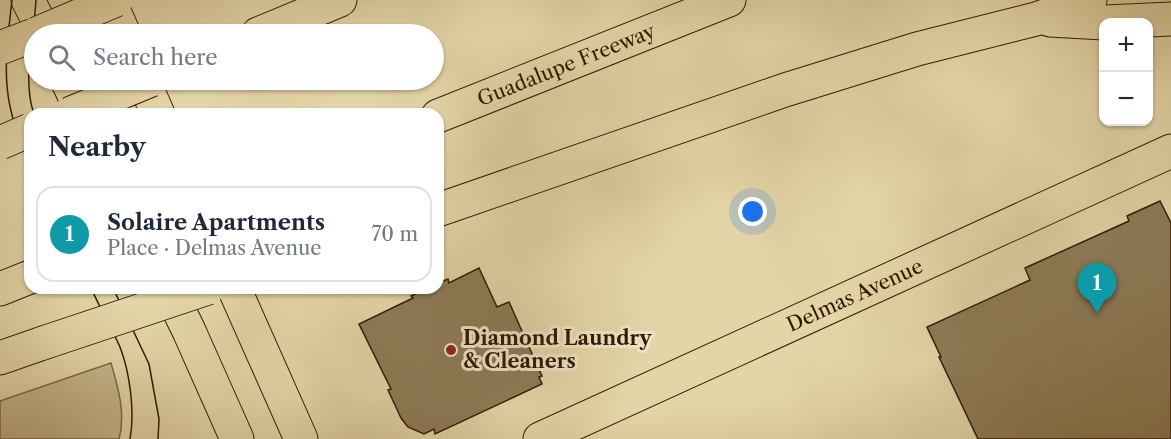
<!DOCTYPE html>
<html lang="en">
<head>
<meta charset="utf-8">
<style>
	body { margin:0; font-family:"Libre Caslon Text",serif; background:#f6f6f7; color:#1f2937 }
	.controls { position:absolute; right:18px; top:18px; display:grid; overflow:hidden; border-radius:12px; box-shadow:0 2px 4px #0004 }
	.controls button { width:54px; height:54px; display:grid; place-items:center; padding:0; border:0; border-bottom:2px solid #e0e1e3; background:#fff; color:#1f2937; font:30px sans-serif }
	.you { position:absolute; left:753px; top:212px; width:21px; height:21px; margin:-15px; border:4px solid #fff; border-radius:50%; background:#1a73e8; box-shadow:0 0 0 9px #1a73e833 }
	.badge { display:grid; place-items:center; width:39px; height:39px; border-radius:50%; background:#0f766e; color:#fff; font-size:20px; font-weight:700 }
	.pin { position:absolute; translate:-50% -50px; filter:drop-shadow(0 2px 3px #0008) }
	.pin::after { content:''; position:absolute; top:32px; width:21px; height:18px; background:inherit; clip-path:polygon(0 0,100% 0,50% 100%) }
	.list { margin:0; padding:0; list-style:none }
	h2 { display:flex; justify-content:space-between; align-items:center; height:78px; margin:0; padding:0 24px; font-size:26px }
	h2 small { font-size:20px; font-weight:400; color:#747a83 }
	.list li { display:grid; grid-template-columns:39px 1fr auto; gap:18px; align-items:center; box-sizing:border-box; height:96px; margin:0 12px 12px; padding:0 12px; border:2px solid #e0e1e3; border-radius:18px }
	.list b { display:block; font-size:22px; white-space:nowrap }
	.list p { margin:0; font-size:20px; white-space:nowrap; color:#747a83 }
	.list em { font-size:20px; font-style:normal; color:#747a83 }
	.icon { flex:none; width:33px; height:33px; fill:none; stroke:currentColor; stroke-width:2; stroke-linecap:round; stroke-linejoin:round }
	.map { position:relative; flex:none; width:1171px; height:439px; overflow:hidden }
	.search { position:absolute; background:#fff; box-shadow:0 2px 4px #0004; left:24px; top:24px; width:420px; height:66px; display:flex; align-items:center; gap:15px; box-sizing:border-box; padding:0 21px; border-radius:33px; color:#747a83; font-size:22px }
	.panel { position:absolute; background:#fff; box-shadow:0 2px 4px #0004; left:24px; top:108px; width:420px; height:186px; border-radius:18px }
	.map>svg:first-child { display:block }
	.green { fill:#c5b58b; stroke:#7a6746; stroke-width:1.5 }
	.building { fill:#8d7b57; stroke:#301900; stroke-width:1.5 }
	.lines { fill:none; stroke-linecap:round; stroke-linejoin:round }
	.primary-casing { stroke:#301900; stroke-width:35 }
	.highway-casing { stroke:#301900; stroke-width:35 }
	.primary { stroke:#e3d5a7; stroke-width:33 }
	.highway { stroke:#e3d5a7; stroke-width:33 }
	.tram { stroke:#301900; stroke-width:1.5 }
	.highway-bridge-casing { stroke:#301900; stroke-width:35; stroke-linecap:butt }
	.highway-bridge { stroke:#e3d5a7; stroke-width:33 }
	.poi-dot { fill:#8f2418; stroke:#ede4c6; stroke-width:2 }
	.labels { text-anchor:middle; stroke-width:6; stroke-linejoin:round; paint-order:stroke }
	.street-label { font-size:20px; fill:#301900; stroke:#ede4c6 }
	.poi-label { font-size:20px; font-weight:bold; fill:#301900; stroke:#ede4c6; text-anchor:start }
</style>
</head>
<body>
<div class="map">
<svg width="1171" height="439" viewBox="0 0 1171 439">
	<rect width="100%" height="100%" fill="#e3d5a7"/>
	<filter id="stains"><feTurbulence type="fractalNoise" baseFrequency=".00333" numOctaves="4"/><feColorMatrix values="0 0 0 0 .2 0 0 0 0 .09 0 0 0 0 .02 0 0 0 .5 -.17"/></filter>
	<radialGradient id="worn" r=".72"><stop offset=".6" stop-color="#630" stop-opacity="0"/><stop offset="1" stop-color="#630" stop-opacity=".3"/></radialGradient>
	<path class="green" d="M111 363C118 387 126 414 119 439H0V401Z"/>
	<g class="building">
		<polygon points="1160,201 1171,223 1171,439 978,439 939,357 941,357 927,327 1030,280 1025,268 1129,221 1127,216"/>
		<polygon points="479,268 497,307 509,302 542,376 539,377 542,384 435,434 434,429 424,434 408,427 401,418 388,390 391,389 359,324 413,298 411,296 428,288 438,288 438,283 448,279 449,283"/>
	</g>
	<g class="lines">
		<g class="primary-casing">
			<g id="primary">
				<polyline points="28,0 45,34"/>
				<polyline points="109,0 124,34"/>
				<polyline points="67,80 83,114"/>
				<polyline points="143,80 158,114"/>
				<polyline points="168,288 189,331 237,439"/>
				<polyline points="234,288 301,439"/>
				<path id="s1" d="M540 439 1171 151"/>
			</g>
		</g>
		<g class="highway-casing">
			<g id="highway">
				<polyline points="1050,20 1104,23"/>
				<polyline points="1106,22 1171,19"/>
				<polyline points="258,34 340,0"/>
				<path id="s2" d="M438 116 729 0"/>
				<polyline points="438,210 785,90 917,49 1036,19 1090,0"/>
				<polyline points="0,289 30,277"/>
				<polyline points="0,358 43,343"/>
			</g>
		</g>
		<use href="#primary" class="primary"/>
		<use href="#highway" class="highway"/>
		<g class="tram">
			<path d="M12 0C8 36 2 75 11 111 15 129 22 147 30 163"/>
			<path d="M34 114C22 80 34 36 36 0"/>
			<path d="M91 288C100 308 111 327 120 347 130 373 135 412 130 439"/>
			<polyline points="113,288 149,364 159,419 158,439"/>
		</g>
		<g class="highway-bridge-casing">
			<g id="highway-bridge">
				<polyline points="36,34 116,0"/>
				<polyline points="0,48 34,35"/>
				<polyline points="69,114 151,80"/>
				<polyline points="0,143 30,130"/>
				<polyline points="43,343 208,288"/>
			</g>
		</g>
		<use href="#highway-bridge" class="highway-bridge"/>
	</g>
	<circle class="poi-dot" cx="451" cy="350" r="6"/>
	<g class="labels">
		<g class="street-label">
			<text dy="7" stroke="none"><textPath href="#s2" startOffset="138">Guadalupe Freeway</textPath></text>
			<text dy="7" stroke="none"><textPath href="#s1" startOffset="346">Delmas Avenue</textPath></text>
		</g>
		<g class="poi-label">
			<text x="463" y="345">Diamond Laundry<tspan x="463" dy="23">&amp; Cleaners</tspan></text>
		</g>
	</g>
	<rect width="100%" height="100%" filter="url(#stains)"/>
	<rect width="100%" height="100%" fill="url(#worn)"/>
</svg>
<div class="controls">
<button>+</button>
<button>−</button>
</div>
<div class="you"></div>
<div class="pin badge" style="left:1097px;top:313px;background:#0f9aa8">1</div>
<div class="search"><svg class="icon" aria-label="search" viewBox="0 0 24 24"><circle cx="10" cy="10" r="6"/><path d="M15 15l6 6"/></svg>Search here</div>
<section class="panel">
<h2>Nearby<small></small></h2>
<ul class="list">
<li><span class="badge" style="background:#0f9aa8">1</span><div><b>Solaire Apartments</b><p>Place · Delmas Avenue</p></div><em>70 m</em></li>
</ul>
</section>
</div>
</body>
</html>
